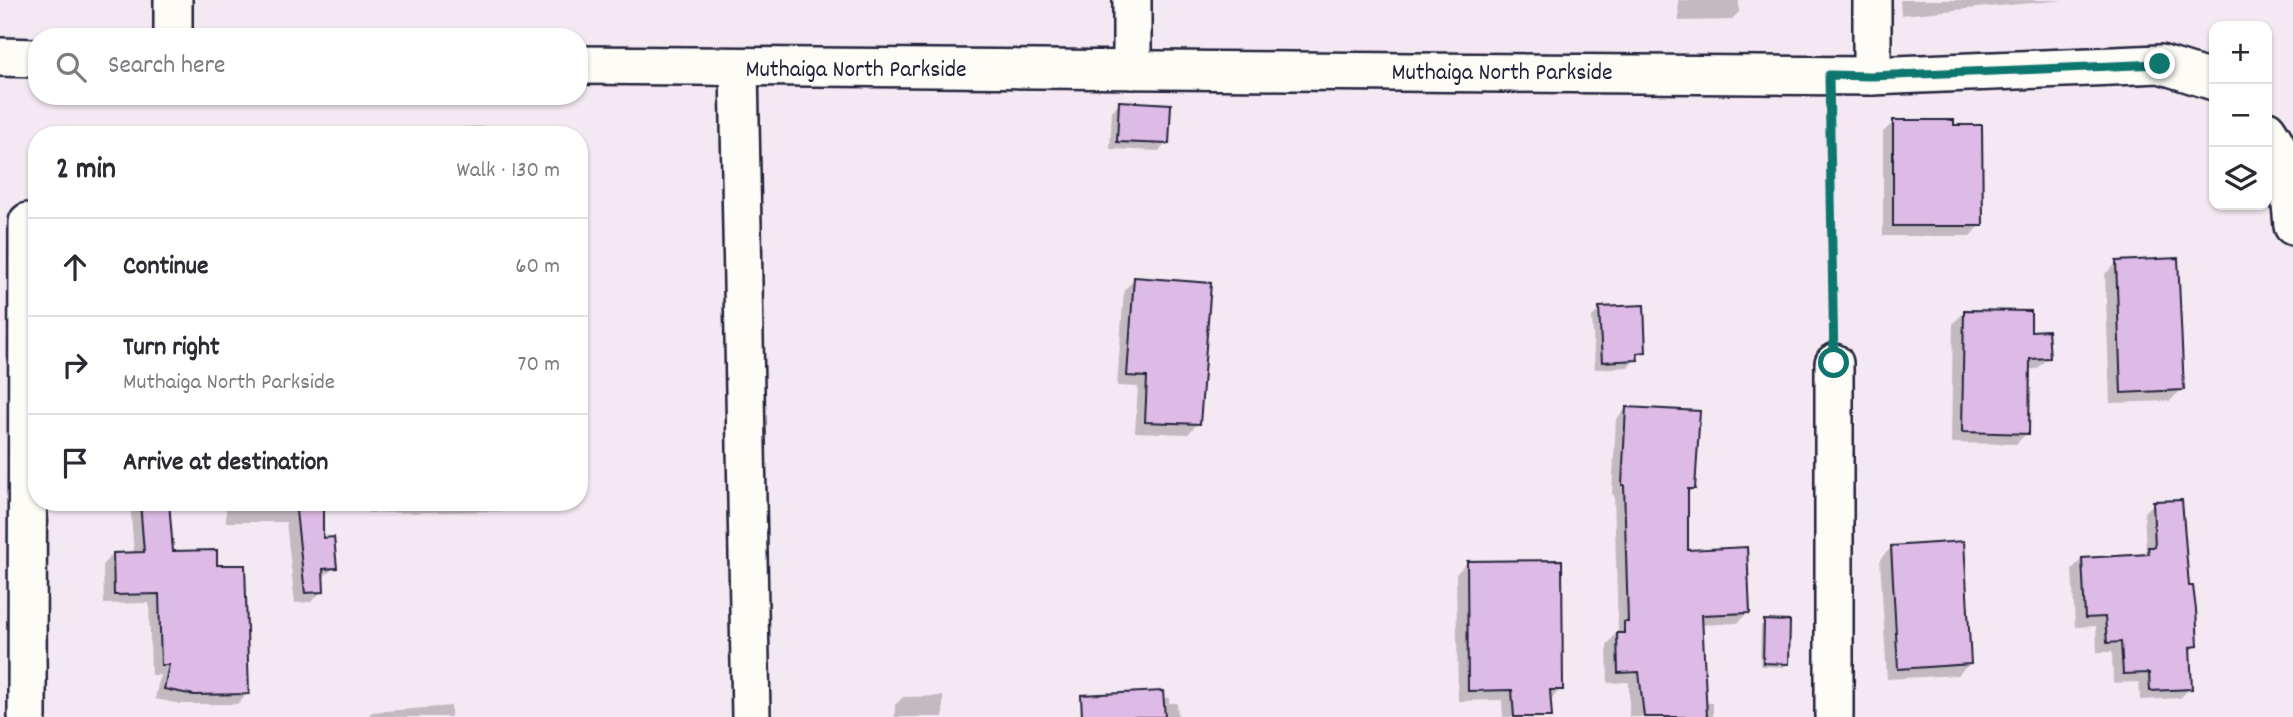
<!DOCTYPE html>
<html lang="en">
<head>
<meta charset="utf-8">
<style>
	body { margin:0; font-family:Dekko,sans-serif; background:#f2f2f3; color:#2b2b33 }
	.controls { position:absolute; right:21px; top:21px; display:grid; overflow:hidden; border-radius:14px; box-shadow:0 2px 5px #0004 }
	.controls button { width:63px; height:63px; display:grid; place-items:center; padding:0; border:0; border-bottom:2px solid #e1e1e2; background:#fff; color:#2b2b33; font:35px sans-serif }
	.stop { position:absolute; width:21px; height:21px; margin:-16px; border:5px solid #0f766e; border-radius:50%; background:#fff }
	.stop.end { background:#0f766e; border-color:#fff; box-shadow:0 2px 7px #0008 }
	.list { margin:0; padding:0; list-style:none }
	h2 { display:flex; justify-content:space-between; align-items:center; height:91px; margin:0; padding:0 28px; font-size:30px }
	h2 small { font-size:23px; font-weight:400; color:#7c7c81 }
	.list li { display:grid; grid-template-columns:46px 1fr auto; gap:21px; align-items:center; box-sizing:border-box; height:98px; padding:0 28px; border-top:2px solid #e1e1e2 }
	.list b { display:block; font-size:26px; white-space:nowrap }
	.list p { margin:0; font-size:23px; white-space:nowrap; color:#7c7c81 }
	.list em { font-size:23px; font-style:normal; color:#7c7c81 }
	.icon { flex:none; width:38px; height:38px; fill:none; stroke:currentColor; stroke-width:2; stroke-linecap:round; stroke-linejoin:round }
	.map { position:relative; flex:none; width:2293px; height:717px; overflow:hidden }
	.search { position:absolute; background:#fff; box-shadow:0 2px 5px #0004; left:28px; top:28px; width:560px; height:77px; display:flex; align-items:center; gap:18px; box-sizing:border-box; padding:0 24px; border-radius:28px; color:#7c7c81; font-size:26px }
	.panel { position:absolute; background:#fff; box-shadow:0 2px 5px #0004; left:28px; top:126px; width:560px; height:385px; border-radius:28px }
	.map>svg:first-child { display:block }
	.shadow { fill:#0003 }
	.building { fill:#debbe6; stroke:#22223b; stroke-width:2 }
	.lines { fill:none; stroke-linecap:round; stroke-linejoin:round }
	.minor-casing { stroke:#22223b; stroke-width:42 }
	.path { stroke:#22223b; stroke-width:4.5; stroke-dasharray:2 5; stroke-linecap:butt }
	.minor { stroke:#fdfcf7; stroke-width:37 }
	.route { stroke:#0f766e; stroke-width:9 }
	.labels { text-anchor:middle; stroke-width:6; stroke-linejoin:round; paint-order:stroke }
	.street-label { font-size:24px; fill:#22223b; stroke:#fdfcf7 }
</style>
</head>
<body>
<div class="map">
<svg width="2293" height="717" viewBox="0 0 2293 717">
	<rect width="100%" height="100%" fill="#f4e8f2"/>
	<filter id="ink" filterUnits="userSpaceOnUse"><feTurbulence type="fractalNoise" baseFrequency=".0143" numOctaves="2"/><feDisplacementMap in="SourceGraphic" scale="14" xChannelSelector="R" yChannelSelector="G"/><feConvolveMatrix kernelMatrix="1 2 1 2 8 2 1 2 1" color-interpolation-filters="sRGB"/></filter>
	<g filter="url(#ink)">
		<g class="shadow">
			<polygon points="1678,0 1739,0 1739,12 1731,20 1679,21"/>
			<polygon points="1900,0 2064,0 1901,15"/>
			<polygon points="1120,103 1167,143 1159,151 1110,149 1112,111"/>
			<polygon points="1894,122 1981,225 1970,236 1883,236 1883,132"/>
			<polygon points="514,126 514,135 458,135 466,127"/>
			<polygon points="2117,263 2182,389 2170,401 2110,403 2105,274"/>
			<polygon points="1135,279 1198,423 1188,434 1135,432 1138,387 1117,386 1124,290"/>
			<polygon points="1600,309 1644,351 1628,367 1595,369 1592,317"/>
			<polygon points="1965,312 2029,333 2048,357 2037,369 2028,369 2027,433 2016,444 1951,443 1953,323"/>
			<polygon points="1626,409 1693,488 1686,496 1686,552 1748,612 1738,623 1701,625 1705,703 1713,703 1713,717 1629,717 1629,682 1608,683 1607,646 1618,630 1614,495 1612,495 1616,419"/>
			<polygon points="130,502 167,502 172,553 216,567 247,694 237,704 181,704 155,699 160,675 151,675 149,603 104,604 103,564 113,554 134,554"/>
			<polygon points="226,502 321,502 322,540 335,567 322,578 322,591 311,602 295,603 286,522 226,522"/>
			<polygon points="368,502 522,502 514,511 368,513"/>
			<polygon points="2154,503 2188,588 2196,646 2188,653 2190,688 2180,698 2140,700 2139,682 2113,683 2112,652 2097,652 2096,626 2075,627 2072,569 2082,559 2142,556 2146,552 2144,513"/>
			<polygon points="1891,548 1969,664 1958,675 1887,679 1880,559"/>
			<polygon points="1467,563 1561,689 1549,701 1550,717 1503,717 1502,700 1458,701 1456,574"/>
			<polygon points="1765,622 1788,663 1784,667 1760,666 1761,626"/>
			<polygon points="943,696 943,717 895,717 895,705 903,697"/>
			<polygon points="1169,697 1169,703 1177,703 1178,717 1111,717"/>
			<polygon points="451,706 451,717 367,717 372,712"/>
		</g>
		<g class="building">
			<polygon points="1119,101 1171,104 1169,144 1117,142"/>
			<polygon points="1893,120 1954,120 1954,125 1982,125 1983,226 1893,226"/>
			<polygon points="2178,258 2184,390 2121,393 2116,261"/>
			<polygon points="1134,277 1211,283 1200,424 1145,422 1147,377 1127,376"/>
			<polygon points="1644,305 1646,352 1637,353 1638,360 1602,362 1599,307"/>
			<polygon points="1964,310 2031,311 2031,331 2048,330 2050,358 2030,359 2029,434 1962,432"/>
			<polygon points="1626,407 1700,411 1695,489 1688,489 1688,550 1747,547 1750,613 1702,615 1707,717 1644,717 1639,672 1618,673 1617,633 1624,633 1624,622 1628,622 1624,485 1622,485"/>
			<polygon points="2182,500 2189,586 2193,586 2196,610 2198,646 2190,647 2192,689 2150,691 2149,673 2123,674 2121,642 2107,643 2105,617 2085,618 2082,558 2149,554 2148,547 2155,547 2153,501"/>
			<polygon points="140,502 169,502 173,551 217,550 217,565 245,565 249,694 194,695 164,689 169,665 161,665 159,594 114,595 113,553 144,552"/>
			<polygon points="295,502 323,502 323,538 334,537 337,568 323,569 324,592 305,593"/>
			<polygon points="1964,541 1971,664 1898,669 1891,546"/>
			<polygon points="1562,560 1563,690 1550,690 1552,717 1514,717 1512,690 1468,691 1467,561"/>
			<polygon points="1764,620 1790,621 1789,664 1763,663"/>
			<polygon points="1163,691 1165,717 1082,717 1081,695"/>
		</g>
		<g class="lines">
			<g class="minor-casing">
				<g id="minor">
					<polyline points="173,0 173,37"/>
					<polyline points="0,57 37,58"/>
					<polyline points="579,65 1872,76 2160,64 2214,81"/>
					<polyline points="739,67 751,717"/>
					<polyline points="1132,70 1132,0"/>
					<polyline points="1872,76 1872,0"/>
					<path d="M2267 130C2288 159 2290 191 2293 226"/>
					<polyline points="1834,363 1834,717"/>
					<polyline points="27,717 28,222"/>
				</g>
			</g>
			<polyline class="path" points="1829,108 1833,330"/>
			<use href="#minor" class="minor"/>
		</g>
	</g>
	<g class="lines" filter="url(#ink)">
		<polyline class="route" points="1834,363 1829,75 1871,76 2160,64"/>
	</g>
	<g class="labels">
		<g class="street-label">
			<text x="856" y="76">Muthaiga North Parkside</text>
			<text x="1502" y="79">Muthaiga North Parkside</text>
		</g>
	</g>
</svg>
<div class="controls">
<button>+</button>
<button>−</button>
<button><svg class="icon" aria-label="layers" viewBox="0 0 24 24"><path d="M12 4l9 5-9 5-9-5zM3 14l9 5 9-5"/></svg></button>
</div>
<div class="stop" style="left:1834px;top:363px"></div>
<div class="stop end" style="left:2160px;top:64px"></div>
<div class="search"><svg class="icon" aria-label="search" viewBox="0 0 24 24"><circle cx="10" cy="10" r="6"/><path d="M15 15l6 6"/></svg>Search here</div>
<section class="panel">
<h2>2 min<small>Walk · 130 m</small></h2>
<ul class="list">
<li><svg class="icon" aria-label="ahead" viewBox="0 0 24 24"><path d="M12 20V5M6 11l6-6 6 6"/></svg><div><b>Continue</b></div><em>60 m</em></li>
<li><svg class="icon" aria-label="right" viewBox="0 0 24 24"><path d="M7 20v-9h11M14 6l5 5-5 5"/></svg><div><b>Turn right</b><p>Muthaiga North Parkside</p></div><em>70 m</em></li>
<li><svg class="icon" aria-label="arrive" viewBox="0 0 24 24"><path d="M6 21V4h12l-3 4 3 4H6"/></svg><div><b>Arrive at destination</b></div></li>
</ul>
</section>
</div>
</body>
</html>
